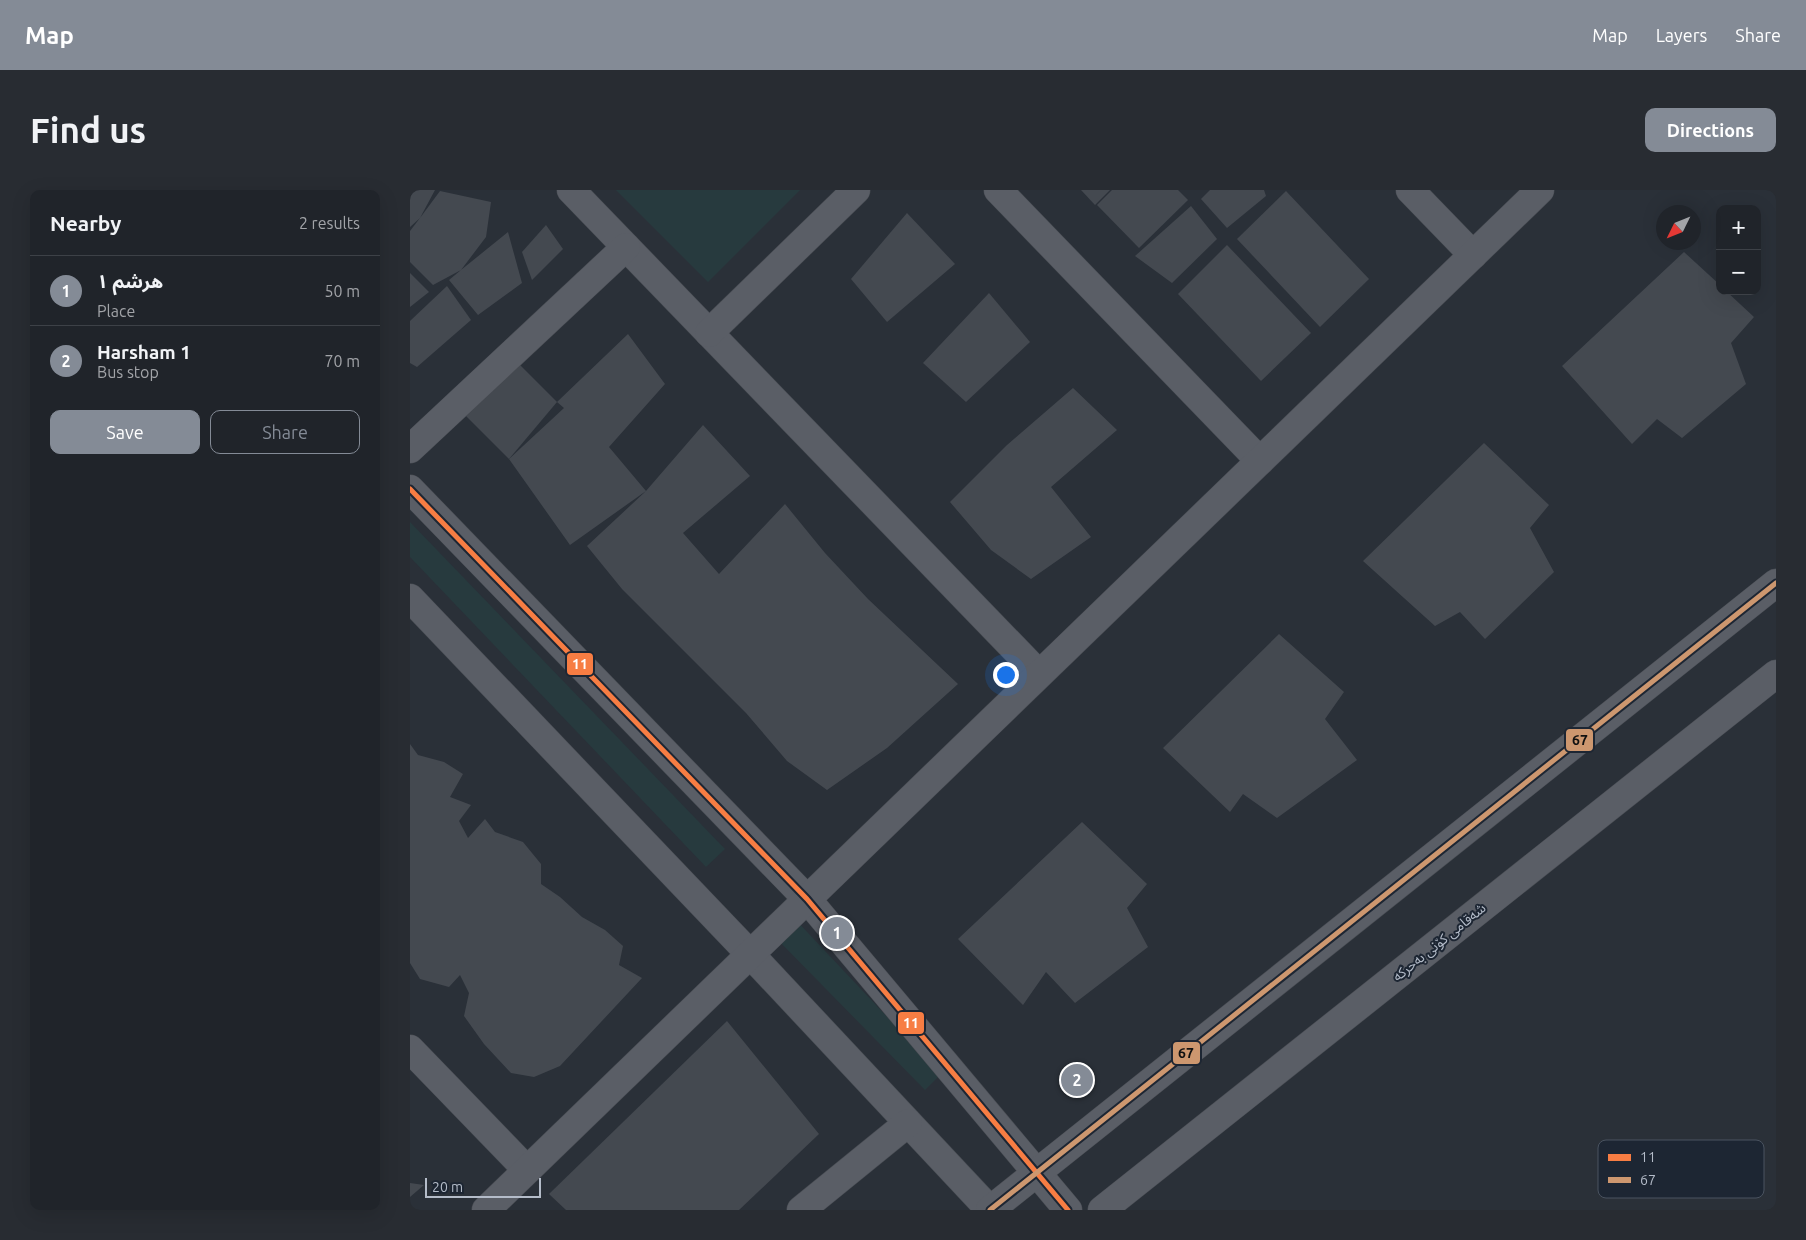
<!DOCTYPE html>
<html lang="en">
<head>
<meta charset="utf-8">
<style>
	body { margin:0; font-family:Ubuntu,"Noto Sans Arabic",sans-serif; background:#282c32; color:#f1f3f6 }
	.controls { position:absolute; right:15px; top:15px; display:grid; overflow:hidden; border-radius:10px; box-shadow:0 5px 20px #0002 }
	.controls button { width:45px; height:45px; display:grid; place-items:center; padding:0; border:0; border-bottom:1px solid #3d4147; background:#20242a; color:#f1f3f6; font:25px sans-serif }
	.compass { position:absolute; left:1246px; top:15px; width:45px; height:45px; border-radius:50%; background:#20242a; box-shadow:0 5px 20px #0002; rotate:227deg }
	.scale { position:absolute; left:15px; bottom:12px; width:116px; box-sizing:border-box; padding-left:5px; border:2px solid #b4bcc9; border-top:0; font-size:14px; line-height:18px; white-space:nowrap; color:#b4bcc9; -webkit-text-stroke:4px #1d2633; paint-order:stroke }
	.you { position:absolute; left:595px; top:484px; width:18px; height:18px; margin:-12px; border:4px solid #fff; border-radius:50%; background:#1a73e8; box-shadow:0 0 0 8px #1a73e833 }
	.badge { display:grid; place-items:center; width:32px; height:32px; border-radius:50%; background:#848b96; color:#fff; font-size:16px; font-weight:700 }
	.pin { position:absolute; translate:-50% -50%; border:2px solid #fff; box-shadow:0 1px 5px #0006 }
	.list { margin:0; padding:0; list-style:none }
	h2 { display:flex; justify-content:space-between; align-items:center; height:65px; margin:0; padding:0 20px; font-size:21px }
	h2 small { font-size:16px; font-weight:400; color:#a2a4a8 }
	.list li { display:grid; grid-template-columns:32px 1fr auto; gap:15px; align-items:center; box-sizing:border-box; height:70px; padding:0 20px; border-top:1px solid #3d4147 }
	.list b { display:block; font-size:19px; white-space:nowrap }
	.list p { margin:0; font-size:16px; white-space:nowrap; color:#a2a4a8 }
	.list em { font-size:16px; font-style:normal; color:#a2a4a8 }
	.actions { display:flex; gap:10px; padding:15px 20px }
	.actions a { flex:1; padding:11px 0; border:1px solid #848b96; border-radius:10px; text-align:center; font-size:18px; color:#848b96 }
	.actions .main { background:#848b96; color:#fff }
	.map { position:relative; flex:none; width:1366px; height:1020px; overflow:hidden; border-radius:10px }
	header { display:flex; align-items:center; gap:30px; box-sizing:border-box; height:70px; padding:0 25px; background:#848b96; color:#fff }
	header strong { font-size:24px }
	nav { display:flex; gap:28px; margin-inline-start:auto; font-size:18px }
	.intro { display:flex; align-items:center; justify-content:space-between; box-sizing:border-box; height:120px; padding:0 30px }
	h1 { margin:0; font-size:35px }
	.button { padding:12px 22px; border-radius:10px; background:#848b96; color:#fff; font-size:18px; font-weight:700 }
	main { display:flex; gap:30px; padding:0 30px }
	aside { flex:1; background:#20242a; border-radius:10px; box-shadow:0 5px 20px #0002 }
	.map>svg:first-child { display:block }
	.green { fill:#273a3e }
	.building { fill:#444950 }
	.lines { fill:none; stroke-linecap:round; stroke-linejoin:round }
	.minor-casing { stroke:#484c53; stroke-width:29 }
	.tertiary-casing { stroke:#484c53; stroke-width:29 }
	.minor { stroke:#5a5e66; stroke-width:28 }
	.tertiary { stroke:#5a5e66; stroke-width:28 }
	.bus-1-casing { stroke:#1d2633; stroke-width:9 }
	.bus-2-casing { stroke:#1d2633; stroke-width:9 }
	.bus-1 { stroke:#f77d43; stroke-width:5 }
	.bus-2 { stroke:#cd976f; stroke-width:5 }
	.labels { text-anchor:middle; stroke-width:4; stroke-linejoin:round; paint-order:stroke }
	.street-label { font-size:14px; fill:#b4bcc9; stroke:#1d2633 }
	.key { fill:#1d2633; stroke:#4a5360; stroke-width:1 }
	.key-label { font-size:14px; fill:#b4bcc9 }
	.line-badge { stroke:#1d2633; stroke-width:2 }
	.badge-label { font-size:14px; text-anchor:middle; font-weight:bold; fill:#fff }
	.pale-badge-label { font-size:14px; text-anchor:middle; font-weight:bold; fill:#111 }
</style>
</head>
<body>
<header>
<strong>Map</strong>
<nav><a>Map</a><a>Layers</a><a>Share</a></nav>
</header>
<div class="intro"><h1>Find us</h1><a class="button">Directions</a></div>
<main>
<aside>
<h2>Nearby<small>2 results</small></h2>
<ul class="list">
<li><span class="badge">1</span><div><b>هرشم ١</b><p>Place</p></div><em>50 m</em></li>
<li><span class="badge">2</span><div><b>Harsham 1</b><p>Bus stop</p></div><em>70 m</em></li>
</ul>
<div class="actions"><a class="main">Save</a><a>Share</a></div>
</aside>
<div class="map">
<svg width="1366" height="1020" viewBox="0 0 1366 1020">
	<rect width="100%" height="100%" fill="#2a3038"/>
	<g class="green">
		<polygon points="206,0 390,0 298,92"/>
		<polygon points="0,332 315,659 296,677 0,367"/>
		<polygon points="383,727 531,884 515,900 365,747"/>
	</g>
	<g class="building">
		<polygon points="0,0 25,0 10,28 30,1 81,12 76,47 51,80 98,42 112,93 68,125 39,90 51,80 23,95 0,72 0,41 10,28 0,37"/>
		<polygon points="671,0 700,0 685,15"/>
		<polygon points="702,0 768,0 778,10 729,58 687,15"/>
		<polygon points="800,0 854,0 856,6 817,38 791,9"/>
		<polygon points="876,1 959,89 910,137 827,49"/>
		<polygon points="781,16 807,49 762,93 725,66"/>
		<polygon points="497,23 545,74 477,132 441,89"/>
		<polygon points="136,35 153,59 122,90 112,62"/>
		<polygon points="817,55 901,143 851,191 768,104"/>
		<polygon points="1274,62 1310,95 1310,101 1316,101 1344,127 1321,153 1336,194 1272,248 1247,229 1222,254 1152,176"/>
		<polygon points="0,83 19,102 0,117"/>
		<polygon points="37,96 61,130 7,177 0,173 0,131"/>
		<polygon points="579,103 620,152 556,212 513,173"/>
		<polygon points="218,144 255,194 199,257 236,301 293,235 340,286 273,343 309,384 375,314 415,363 458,409 548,494 477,558 417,600 377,571 336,523 212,399 177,356 236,301 160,355 99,269 154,218 147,212"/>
		<polygon points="107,172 147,212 99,269 54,224"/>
		<polygon points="663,198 707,240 641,297 681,347 621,389 581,360 540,312 597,255"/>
		<polygon points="1074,253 1139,315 1120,338 1144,382 1075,449 1050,422 1025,436 953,371"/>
		<polygon points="869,444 934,502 915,529 947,570 867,628 833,604 820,622 753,558"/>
		<polygon points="0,554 8,565 34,572 53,584 40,607 61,615 49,631 58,648 75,629 85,642 113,652 131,674 131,694 150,707 172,727 195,740 213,756 209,775 232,788 150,876 124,887 101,883 74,854 54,826 59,803 50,785 39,797 10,789 0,773"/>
		<polygon points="672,632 737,694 717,718 738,757 665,813 636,782 613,815 548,749"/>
		<polygon points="317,831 409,944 329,1020 156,1020 139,1004"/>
		<polygon points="0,993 14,995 0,1007"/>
	</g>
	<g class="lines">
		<g class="minor-casing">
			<g id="minor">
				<polyline points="161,0 629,484"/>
				<polyline points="588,0 850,271"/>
				<polyline points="1000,0 1063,65"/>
				<polyline points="299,143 446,0"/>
				<polyline points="0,259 216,57"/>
				<polyline points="0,299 397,709 658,1020"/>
				<polyline points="0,408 340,764 580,1020"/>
				<polyline points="0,859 117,980"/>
				<polyline points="76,1020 1130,0"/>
				<polyline points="391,1020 498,933"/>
			</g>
		</g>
		<g class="tertiary-casing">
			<g id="tertiary">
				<polyline points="580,1020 1366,393"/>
				<polyline points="692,1020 1366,484"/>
			</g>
		</g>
		<use href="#minor" class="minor"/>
		<use href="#tertiary" class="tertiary"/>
		<g class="bus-1-casing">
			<polyline id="bus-1" points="0,299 397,709 658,1020"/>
		</g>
		<g class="bus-2-casing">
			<polyline id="bus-2" points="580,1020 1366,393"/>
		</g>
		<use href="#bus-1" class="bus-1"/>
		<use href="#bus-2" class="bus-2"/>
	</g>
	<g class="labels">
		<g class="street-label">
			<text transform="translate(1029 752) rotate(-39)" y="5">شەقامی کۆنی بەحرکە</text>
		</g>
	</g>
	<rect x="1188" y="950" width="166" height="58" rx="8" class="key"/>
	<rect x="1198" y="964" width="23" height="7" fill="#f77d43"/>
	<rect x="1198" y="987" width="23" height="6" fill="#cd976f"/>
	<g class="key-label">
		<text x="1230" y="972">11</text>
		<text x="1230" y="995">67</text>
	</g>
	<g class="line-badge">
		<rect x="156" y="462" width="28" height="24" rx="5" fill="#f77d43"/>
		<rect x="1155" y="538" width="29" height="24" rx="5" fill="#cd976f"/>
		<rect x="487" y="821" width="28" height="24" rx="5" fill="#f77d43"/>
		<rect x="762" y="851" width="29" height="24" rx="5" fill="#cd976f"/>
	</g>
	<g class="badge-label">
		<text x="170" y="479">11</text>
		<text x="501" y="838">11</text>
	</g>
	<g class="pale-badge-label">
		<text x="1170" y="555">67</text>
		<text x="776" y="868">67</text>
	</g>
</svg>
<div class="controls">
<button>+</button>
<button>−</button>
</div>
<svg class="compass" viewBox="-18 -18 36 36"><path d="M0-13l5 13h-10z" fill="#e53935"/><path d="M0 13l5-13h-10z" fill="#a2a4a8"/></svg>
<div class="scale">20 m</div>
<div class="you"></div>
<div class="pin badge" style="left:427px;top:743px">1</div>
<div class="pin badge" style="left:667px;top:890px">2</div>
</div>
</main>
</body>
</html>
